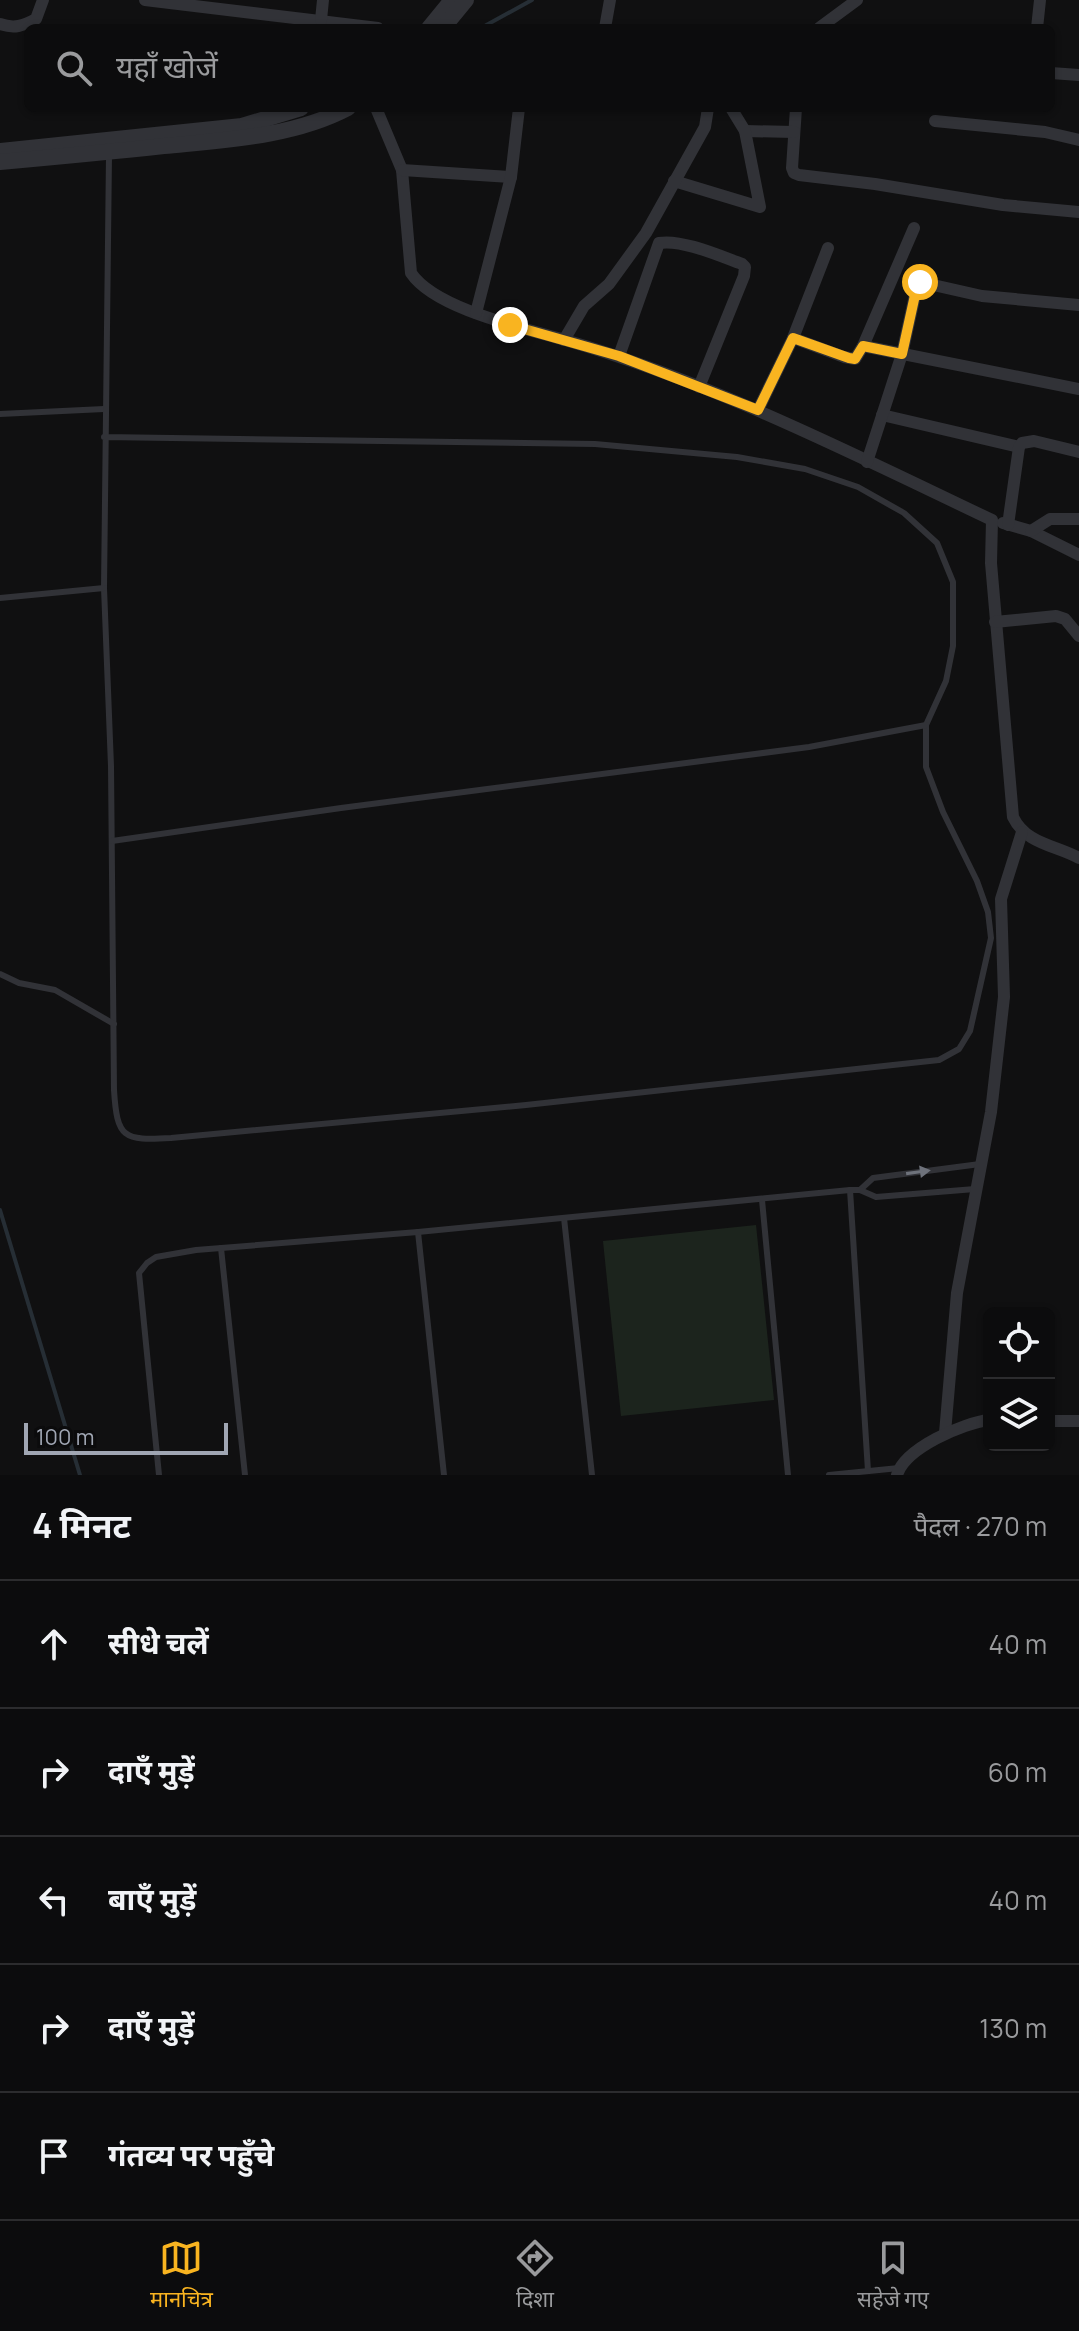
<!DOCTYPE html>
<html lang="hi">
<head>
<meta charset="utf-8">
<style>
	body { margin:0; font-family:Manrope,"Noto Sans Devanagari",sans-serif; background:#1a1a1b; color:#f1f3f6 }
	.controls { position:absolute; right:24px; bottom:24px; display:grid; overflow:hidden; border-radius:12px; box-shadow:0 2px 6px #0004 }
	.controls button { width:72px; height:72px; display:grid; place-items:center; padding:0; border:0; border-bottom:2px solid #2c2c2e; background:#0c0c0d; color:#f1f3f6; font:40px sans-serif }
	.scale { position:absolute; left:24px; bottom:20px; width:204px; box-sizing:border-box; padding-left:8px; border:4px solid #a0a6b3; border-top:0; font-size:22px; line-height:28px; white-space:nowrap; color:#a0a6b3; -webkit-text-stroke:6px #0b0b0c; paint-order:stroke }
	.stop { position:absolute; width:24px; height:24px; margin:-18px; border:6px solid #f9b420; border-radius:50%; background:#fff }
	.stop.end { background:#f9b420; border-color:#fff; box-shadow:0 2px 8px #0008 }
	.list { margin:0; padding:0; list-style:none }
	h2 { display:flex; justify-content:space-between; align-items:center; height:104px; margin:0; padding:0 32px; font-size:34px }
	h2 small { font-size:26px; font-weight:400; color:#9a9b9d }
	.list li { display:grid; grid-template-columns:52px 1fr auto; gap:24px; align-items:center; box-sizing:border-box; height:128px; padding:0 32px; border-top:2px solid #2c2c2e }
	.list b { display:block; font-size:30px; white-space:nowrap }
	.list em { font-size:26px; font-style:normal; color:#9a9b9d }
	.icon { flex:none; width:44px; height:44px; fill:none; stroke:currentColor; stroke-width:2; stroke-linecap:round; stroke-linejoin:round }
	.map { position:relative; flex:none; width:1079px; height:1475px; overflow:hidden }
	.search { position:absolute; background:#0c0c0d; box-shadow:0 2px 6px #0004; left:24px; right:24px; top:24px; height:88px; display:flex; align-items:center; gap:20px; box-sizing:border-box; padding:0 28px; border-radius:12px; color:#9a9b9d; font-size:30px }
	.sheet { height:744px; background:#0c0c0d }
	nav { display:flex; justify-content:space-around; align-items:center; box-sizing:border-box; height:112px; border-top:2px solid #2c2c2e; background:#0c0c0d; font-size:22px; color:#9a9b9d }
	nav a { display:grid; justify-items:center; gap:4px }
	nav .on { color:#f9b420 }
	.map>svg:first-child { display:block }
	.green { fill:#1c241d }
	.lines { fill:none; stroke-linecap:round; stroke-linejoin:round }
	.stream { stroke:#262e35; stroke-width:4 }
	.service { stroke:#313237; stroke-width:6 }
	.minor { stroke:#313237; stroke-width:12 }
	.tertiary { stroke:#313237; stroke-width:16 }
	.oneway { fill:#6e727b }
	.route { stroke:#f9b420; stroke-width:10 }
</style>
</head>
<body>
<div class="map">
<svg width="1079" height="1475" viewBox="0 0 1079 1475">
	<rect width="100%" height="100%" fill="#101011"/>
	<polygon class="green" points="756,1225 774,1400 621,1416 603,1241"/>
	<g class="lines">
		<g class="stream">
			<polyline points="481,28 532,0"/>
			<polyline points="0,1210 80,1475"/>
		</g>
		<g class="service">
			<polyline points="0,414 104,409"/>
			<path d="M104 437 595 444 737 457 805 469 858 487 904 513 937 543 953 582V646L946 681 926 725V767L943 812 977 881 988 912 991 938 970 1031 959 1049 939 1060 526 1105 171 1138C123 1141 117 1138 114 1090L111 766 104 588 109 155"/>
			<polyline points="0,598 104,588"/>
			<polyline points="112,841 341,808 809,747 926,725"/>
			<polyline points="0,974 19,983 55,990 114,1024"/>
			<polyline points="850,1190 868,1471"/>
			<polyline points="860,1190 873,1178 980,1164"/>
			<polyline points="762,1200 788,1475"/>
			<polyline points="564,1218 592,1475"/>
			<polyline points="418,1232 444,1475"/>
			<polyline points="221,1248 245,1475"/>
			<polyline points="159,1475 139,1273 147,1263 156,1257 196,1250 418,1232 850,1190 860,1190 876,1197 975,1189"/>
			<polyline points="829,1475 899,1468"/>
		</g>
		<g class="minor">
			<polyline points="145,0 378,28"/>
			<polyline points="321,20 323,0"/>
			<path d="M0 24C14 29 23 26 36 19L43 0"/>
			<polyline points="605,28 610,0"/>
			<polyline points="819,28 857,0"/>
			<polyline points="1037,28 1040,0"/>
			<polyline points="1051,73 1079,75"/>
			<path d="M376 108 402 170 411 273C435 309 524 328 565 340 714 383 853 454 992 520L991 563 1013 817C1026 844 1055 845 1079 858"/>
			<polyline points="796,108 792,168 794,173 799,175 875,184 1003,205 1079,212"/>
			<polyline points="935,121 1045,132 1079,140"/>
			<polyline points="745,131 794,132"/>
			<polyline points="402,170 511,177"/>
			<polyline points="674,181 760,207 745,131 731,108"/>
			<polyline points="476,313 511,177 519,108"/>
			<polyline points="793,338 844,357 855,359 863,346 914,228"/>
			<polyline points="564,340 584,306 609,284 646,233 705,127 708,108"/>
			<polyline points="863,346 1079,389"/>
			<path d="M619 356 659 243C682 239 720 256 742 264L745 267 744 276 699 387"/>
			<polyline points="758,410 793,338 828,248"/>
			<polyline points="882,415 1019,447"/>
			<polyline points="867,462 902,354 917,286 920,282 982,296 1079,305"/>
			<polyline points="1003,523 1031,531 1079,555"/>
			<polyline points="1008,525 1019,447 1022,443 1034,441 1079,452"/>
			<polyline points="1031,531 1050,519 1079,519"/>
			<polyline points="995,622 1056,616 1065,619 1079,636"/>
			<polyline points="1049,1421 1079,1421"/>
			<polyline points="945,1433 957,1293 991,1112 1004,997 1001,899 1022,832"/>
			<path d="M897 1475C905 1448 963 1423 989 1420"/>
		</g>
		<g class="tertiary">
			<polyline points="429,28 452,0"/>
			<polyline points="443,28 466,0"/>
			<polyline points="0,151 242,126 301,108"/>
			<path d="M0 162C55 157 109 152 164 146 225 140 293 137 348 108"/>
		</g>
	</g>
	<defs><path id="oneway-solid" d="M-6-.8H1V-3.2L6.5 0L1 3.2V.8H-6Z" transform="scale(2)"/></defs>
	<use class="oneway" href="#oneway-solid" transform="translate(918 1172) rotate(-8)"/>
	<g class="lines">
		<polyline class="route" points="510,325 619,356 758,410 793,338 849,358 855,359 863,346 902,354 917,286 920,282"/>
	</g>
</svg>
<div class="controls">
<button><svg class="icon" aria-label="locate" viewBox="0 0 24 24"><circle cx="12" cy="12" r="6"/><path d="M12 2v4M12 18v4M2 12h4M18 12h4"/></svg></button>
<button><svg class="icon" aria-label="layers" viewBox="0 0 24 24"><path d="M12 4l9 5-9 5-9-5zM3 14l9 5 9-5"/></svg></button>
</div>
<div class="scale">100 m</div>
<div class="stop" style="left:920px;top:282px"></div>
<div class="stop end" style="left:510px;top:325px"></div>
<div class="search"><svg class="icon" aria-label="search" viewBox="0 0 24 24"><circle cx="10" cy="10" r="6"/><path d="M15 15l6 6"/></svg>यहाँ खोजें</div>
</div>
<section class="sheet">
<h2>4 मिनट<small>पैदल · 270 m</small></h2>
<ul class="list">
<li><svg class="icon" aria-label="ahead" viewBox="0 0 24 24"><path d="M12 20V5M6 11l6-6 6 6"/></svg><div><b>सीधे चलें</b></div><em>40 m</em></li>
<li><svg class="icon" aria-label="right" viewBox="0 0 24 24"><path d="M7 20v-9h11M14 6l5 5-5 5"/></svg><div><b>दाएँ मुड़ें</b></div><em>60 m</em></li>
<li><svg class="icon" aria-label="left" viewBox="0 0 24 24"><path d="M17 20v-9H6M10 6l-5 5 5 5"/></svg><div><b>बाएँ मुड़ें</b></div><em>40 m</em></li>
<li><svg class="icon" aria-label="right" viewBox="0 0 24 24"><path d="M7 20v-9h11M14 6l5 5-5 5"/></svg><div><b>दाएँ मुड़ें</b></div><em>130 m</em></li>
<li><svg class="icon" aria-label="arrive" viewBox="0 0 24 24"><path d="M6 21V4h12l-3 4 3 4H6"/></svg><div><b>गंतव्य पर पहुँचे</b></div></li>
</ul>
</section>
<nav>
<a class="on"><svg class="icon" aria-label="map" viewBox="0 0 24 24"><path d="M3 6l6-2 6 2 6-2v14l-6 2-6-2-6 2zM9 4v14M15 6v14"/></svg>मानचित्र</a>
<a><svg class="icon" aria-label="directions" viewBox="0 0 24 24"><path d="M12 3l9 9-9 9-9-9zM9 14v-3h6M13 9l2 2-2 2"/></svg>दिशा</a>
<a><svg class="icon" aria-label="saved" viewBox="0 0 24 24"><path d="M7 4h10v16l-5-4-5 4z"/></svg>सहेजे गए</a>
</nav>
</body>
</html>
